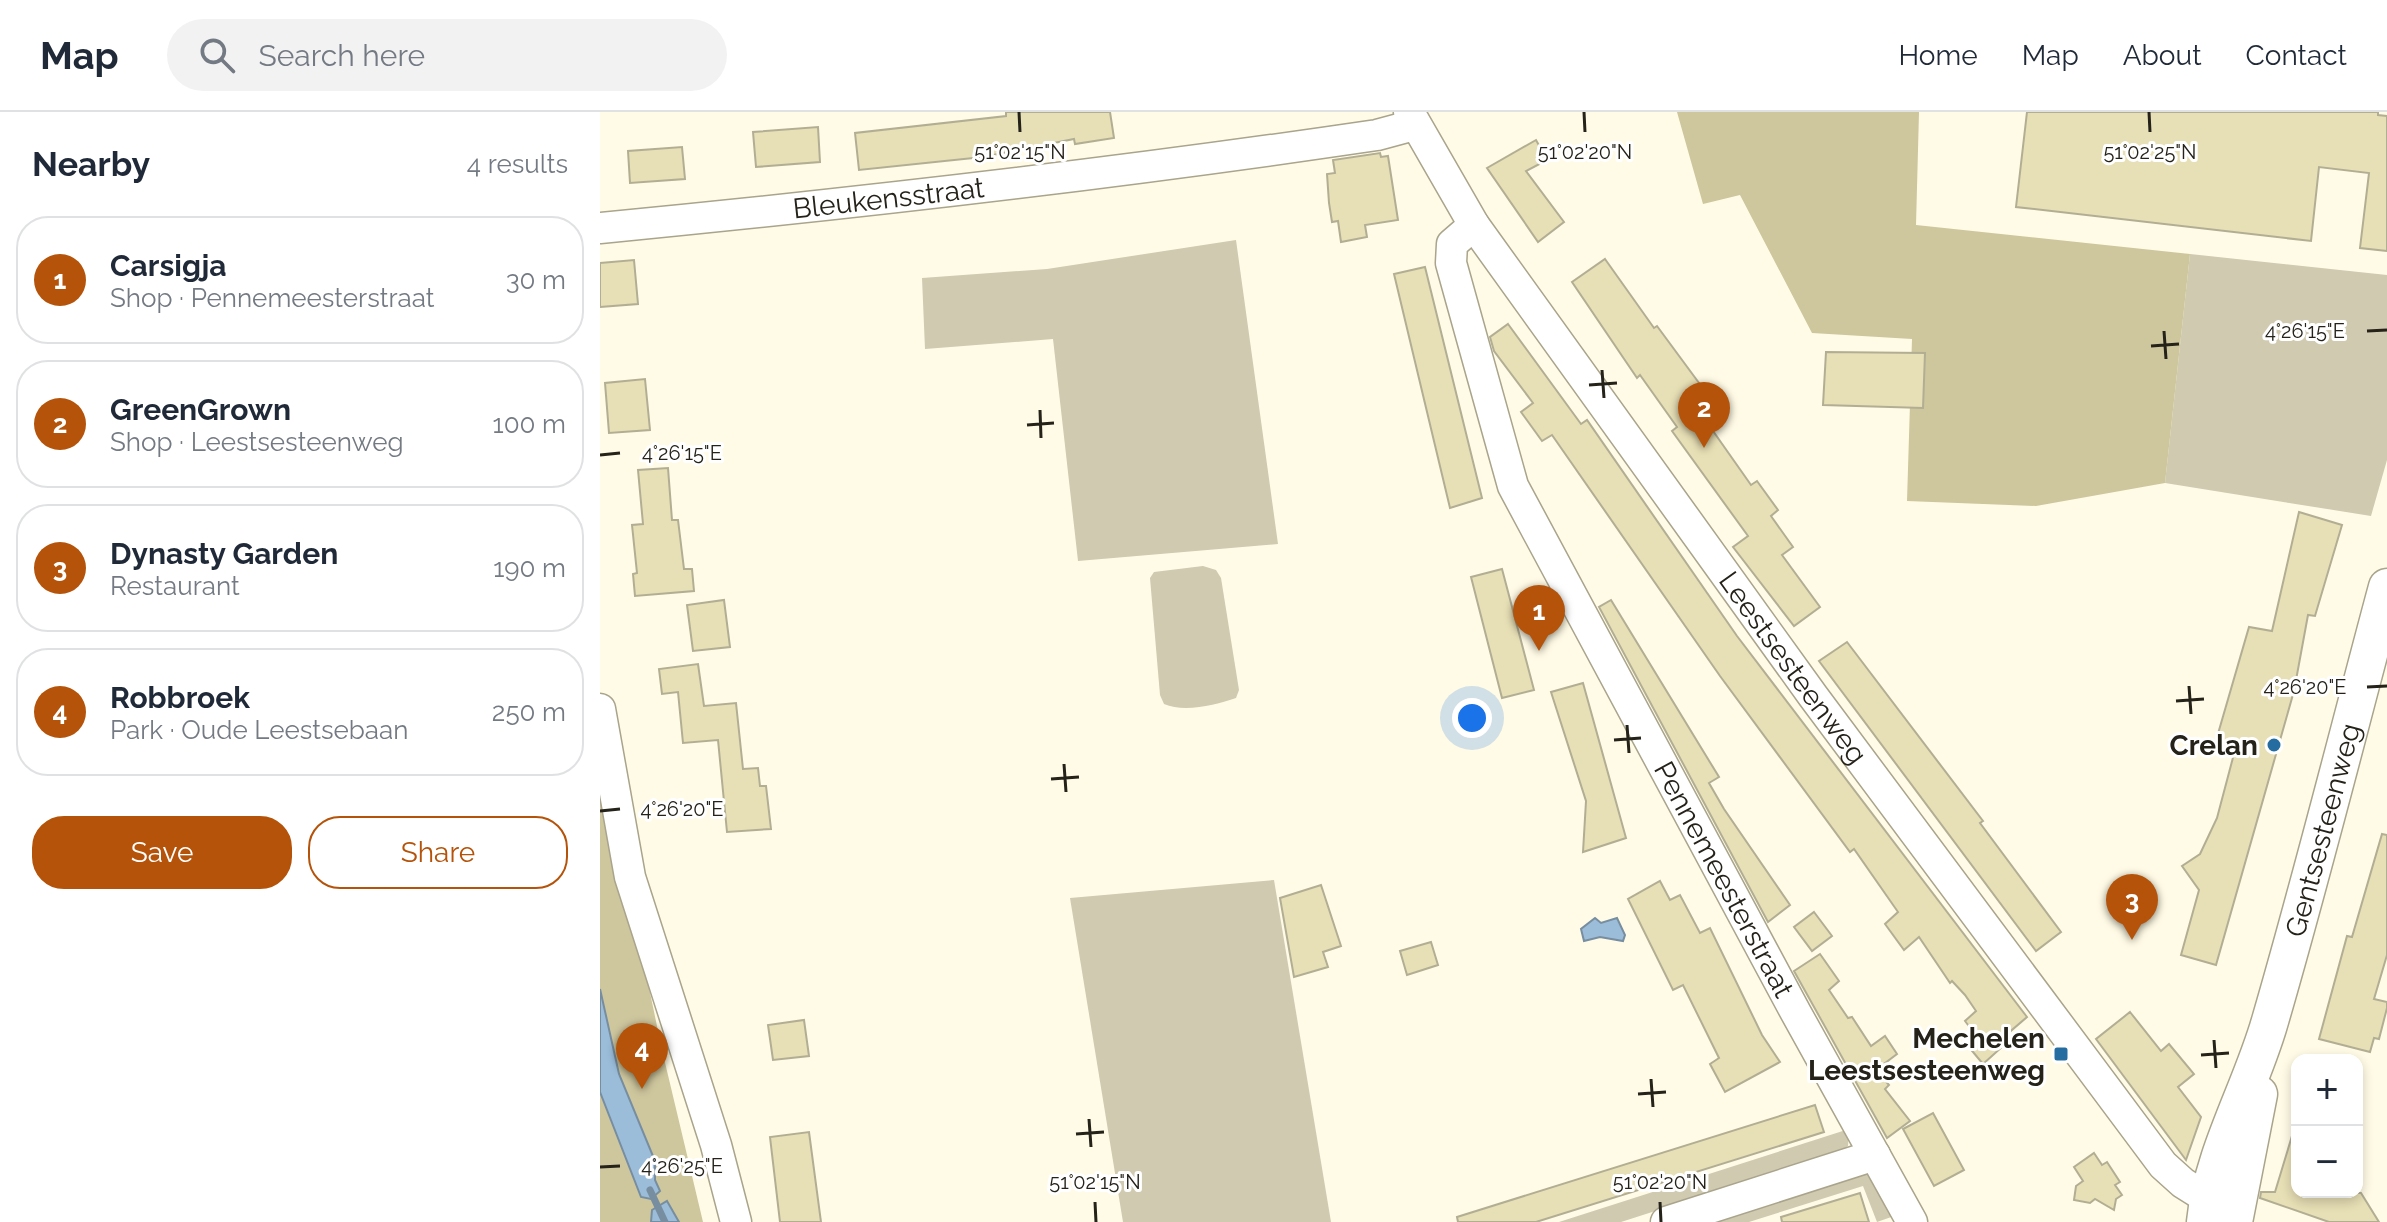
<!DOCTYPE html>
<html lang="en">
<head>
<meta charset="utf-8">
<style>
	body { margin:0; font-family:Raleway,sans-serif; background:#f2f2f3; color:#1f2937 }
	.controls { position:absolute; right:24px; bottom:24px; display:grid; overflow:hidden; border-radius:16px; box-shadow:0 4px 12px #0003 }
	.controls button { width:72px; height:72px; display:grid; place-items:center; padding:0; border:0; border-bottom:2px solid #e0e1e3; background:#fff; color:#1f2937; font:40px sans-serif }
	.you { position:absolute; left:872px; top:606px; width:28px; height:28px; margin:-20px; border:6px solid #fff; border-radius:50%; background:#1a73e8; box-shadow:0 0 0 12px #1a73e833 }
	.badge { display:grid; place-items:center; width:52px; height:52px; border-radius:50%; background:#b45309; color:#fff; font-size:26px; font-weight:700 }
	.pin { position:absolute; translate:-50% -66px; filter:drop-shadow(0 2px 4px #0008) }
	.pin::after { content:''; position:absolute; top:42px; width:28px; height:24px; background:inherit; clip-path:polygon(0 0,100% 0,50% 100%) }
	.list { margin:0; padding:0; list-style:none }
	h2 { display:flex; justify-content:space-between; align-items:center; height:104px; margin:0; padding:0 32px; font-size:34px }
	h2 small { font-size:26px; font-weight:400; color:#747a83 }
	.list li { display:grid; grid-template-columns:52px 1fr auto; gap:24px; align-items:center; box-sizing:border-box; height:128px; margin:0 16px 16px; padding:0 16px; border:2px solid #e0e1e3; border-radius:32px }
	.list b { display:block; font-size:30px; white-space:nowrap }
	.list p { margin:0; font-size:26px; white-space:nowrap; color:#747a83 }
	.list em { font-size:26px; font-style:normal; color:#747a83 }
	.actions { display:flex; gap:16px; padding:24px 32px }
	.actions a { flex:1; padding:18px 0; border:2px solid #b45309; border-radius:32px; text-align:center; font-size:28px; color:#b45309 }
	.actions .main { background:#b45309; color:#fff }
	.icon { flex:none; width:44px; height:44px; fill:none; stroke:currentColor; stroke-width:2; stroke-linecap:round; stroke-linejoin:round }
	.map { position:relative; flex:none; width:1787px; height:1110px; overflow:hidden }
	header { display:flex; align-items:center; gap:48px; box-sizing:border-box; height:112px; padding:0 40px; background:#fff; border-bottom:2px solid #e0e1e3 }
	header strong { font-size:38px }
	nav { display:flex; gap:44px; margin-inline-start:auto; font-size:28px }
	.search { width:560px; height:72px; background:#f2f2f3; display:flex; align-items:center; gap:20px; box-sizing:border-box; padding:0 28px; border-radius:44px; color:#747a83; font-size:30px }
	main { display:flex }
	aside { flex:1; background:#fff }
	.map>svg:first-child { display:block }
	.green { fill:#cfcab0 }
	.forest { fill:#cec69d }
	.water { fill:#9bbdda; stroke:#778ea0; stroke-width:2 }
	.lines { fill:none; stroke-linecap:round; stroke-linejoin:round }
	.stream { stroke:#778ea0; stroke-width:7 }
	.building { fill:#e7dfb5; stroke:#b2ae94; stroke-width:2 }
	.minor-casing { stroke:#a9a48b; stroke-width:33 }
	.major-casing { stroke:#a9a48b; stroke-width:39 }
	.minor { stroke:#fff; stroke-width:30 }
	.major { stroke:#fff; stroke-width:36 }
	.ticks { fill:none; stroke:#242219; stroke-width:3 }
	.poi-dot { fill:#256ca0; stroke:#fff; stroke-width:3 }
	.labels { text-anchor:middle; stroke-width:6; stroke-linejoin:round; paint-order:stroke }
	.street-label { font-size:28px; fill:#242219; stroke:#fff }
	.poi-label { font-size:28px; font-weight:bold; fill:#242219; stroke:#fff; text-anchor:end }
	.ticks-label { font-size:20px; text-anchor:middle; fill:#242219; stroke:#fff; stroke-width:6; stroke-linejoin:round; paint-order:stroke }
</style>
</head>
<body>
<header>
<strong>Map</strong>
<div class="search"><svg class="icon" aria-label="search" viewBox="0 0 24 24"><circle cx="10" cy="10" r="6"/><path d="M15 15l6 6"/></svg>Search here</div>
<nav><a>Home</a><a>Map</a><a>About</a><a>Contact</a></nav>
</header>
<main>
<aside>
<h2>Nearby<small>4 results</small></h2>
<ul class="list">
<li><span class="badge">1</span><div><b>Carsigja</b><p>Shop · Pennemeesterstraat</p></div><em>30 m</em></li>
<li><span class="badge">2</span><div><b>GreenGrown</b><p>Shop · Leestsesteenweg</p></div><em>100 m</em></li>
<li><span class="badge">3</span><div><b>Dynasty Garden</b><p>Restaurant</p></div><em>190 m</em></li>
<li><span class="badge">4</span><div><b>Robbroek</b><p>Park · Oude Leestsebaan</p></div><em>250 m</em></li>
</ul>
<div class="actions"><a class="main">Save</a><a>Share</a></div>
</aside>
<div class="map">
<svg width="1787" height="1110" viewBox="0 0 1787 1110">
	<rect width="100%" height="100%" fill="#fffbe6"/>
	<g class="green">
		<polygon points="636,128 678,432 478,449 453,227 325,237 322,166 447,157"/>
		<polygon points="1590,142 1787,163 1787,348 1771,404 1565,371"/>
		<path d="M603 454 616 458 621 466 639 578 636 586C616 593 584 601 564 592L560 583 550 466 554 460Z"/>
		<polygon points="674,768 731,1110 523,1110 470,786"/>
		<polygon points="1249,1017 1248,1034 1239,1040 1021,1110 959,1110"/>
		<polygon points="1264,1060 1275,1063 1297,1103 1277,1110 1263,1074 1149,1110 1096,1110"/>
	</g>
	<g class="forest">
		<polygon points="1077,0 1319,0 1316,113 1590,142 1565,371 1436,394 1307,389 1312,227 1212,221 1140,83 1103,92"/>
		<polygon points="0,641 62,938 103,1110 0,1110"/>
	</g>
	<g class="water">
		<polygon points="995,806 1001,811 1017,806 1025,823 1023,829 1000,825 984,829 981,817"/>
		<polygon points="0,877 19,962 55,1049 55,1068 60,1079 51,1087 41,1085 0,980"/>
		<polygon points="67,1089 79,1110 51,1110 52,1098"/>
	</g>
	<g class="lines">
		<polyline class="stream" points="50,1078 65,1110"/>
	</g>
	<g class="building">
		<polygon points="406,0 510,0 514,26 475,32 474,27 383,45 259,58 255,21 406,4"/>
		<polygon points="1427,0 1778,0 1778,3 1787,4 1787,139 1760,136 1769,61 1719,55 1711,129 1416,95"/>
		<polygon points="218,15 220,50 156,55 153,20"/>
		<polygon points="936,28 947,48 926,59 964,110 938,130 887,56"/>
		<polygon points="82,35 85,67 30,71 28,39"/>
		<polygon points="780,41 781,45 788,44 798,108 765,113 767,125 741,130 738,109 732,110 729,91 727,62 735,61 733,48"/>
		<polygon points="1005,147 1054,216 1057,214 1113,290 1099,299 1151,373 1157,369 1178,398 1171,404 1193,435 1182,443 1220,495 1194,514 1133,435 1148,424 1072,319 1077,315 1040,263 1037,266 972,170"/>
		<polygon points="34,148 38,192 0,195 0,151"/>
		<polygon points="825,155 882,386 850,396 794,162"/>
		<polygon points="908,212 981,312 987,308 1137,524 1427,905 1398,930 1402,935 1383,952 1368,934 1377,925 1365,909 1376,899 1365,883 1352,869 1350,871 1319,825 1304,838 1285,812 1298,800 1254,737 1250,740 1120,564 952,323 942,329 921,300 933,291 894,239 890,225"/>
		<polygon points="1226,240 1325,241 1323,296 1223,293"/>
		<polygon points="45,267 50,318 9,321 5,271"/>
		<polygon points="68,356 72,408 78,408 84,457 92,457 94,479 35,484 33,462 37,461 32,413 43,412 38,358"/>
		<polygon points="1699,400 1742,413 1715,504 1708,503 1694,579 1616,853 1581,843 1599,778 1582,754 1600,742 1617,706 1635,638 1615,632 1649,515 1672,519"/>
		<polygon points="902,457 934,578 902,586 871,465"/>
		<polygon points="124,488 130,535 93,539 87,493"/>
		<polygon points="1011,488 1119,665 1109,671 1124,697 1190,793 1168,810 999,495"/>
		<polygon points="1247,530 1383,709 1380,711 1461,820 1436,839 1219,549"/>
		<polygon points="98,552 104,594 136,591 143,657 158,656 160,674 166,674 171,717 127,720 118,628 83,631 78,580 62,582 59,557"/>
		<polygon points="983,571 1026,726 983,740 986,689 951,580"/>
		<polygon points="1782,722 1787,723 1787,843 1774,887 1787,890 1787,896 1779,927 1774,926 1770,940 1719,927 1747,824 1752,825"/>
		<polygon points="1060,769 1070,788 1080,783 1100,821 1110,816 1162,923 1180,950 1125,980 1110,952 1119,946 1083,873 1073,878 1028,787"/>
		<polygon points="721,773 741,834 723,840 728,855 694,865 680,786"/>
		<polygon points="1214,800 1232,824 1212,839 1194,815"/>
		<polygon points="831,830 838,853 807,863 800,839"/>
		<polygon points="1220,842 1239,869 1229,878 1248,906 1252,905 1271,934 1285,924 1297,942 1276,958 1289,973 1285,977 1310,1009 1287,1026 1194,859"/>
		<polygon points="1530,900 1561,939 1569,932 1594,962 1578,975 1601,1005 1586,1048 1496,927"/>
		<polygon points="204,908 209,944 173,948 168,913"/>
		<polygon points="1215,993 1224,1020 936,1110 858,1110 857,1105"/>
		<polygon points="1333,1001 1364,1058 1334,1074 1303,1017"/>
		<polygon points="209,1020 221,1110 180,1110 170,1025"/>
		<polygon points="1692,1024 1697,1025 1697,1080 1761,1081 1779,1110 1729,1110 1660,1086 1661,1080 1675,1080"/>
		<polygon points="1494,1041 1502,1053 1507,1050 1520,1070 1515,1073 1522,1083 1516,1087 1514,1098 1495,1087 1490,1091 1474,1088 1476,1074 1483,1069 1474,1055"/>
		<polygon points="1260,1081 1269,1110 1182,1110 1181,1105"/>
	</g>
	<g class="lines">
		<g class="minor-casing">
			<g id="minor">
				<path id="s1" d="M809 0 874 113 1213 584 1563 1053 1583 1071 1626 1098"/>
				<path id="s2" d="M874 113 852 132 851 151 913 374 1196 901 1312 1110"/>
				<path id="s3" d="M0 116C260 91 519 61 777 23L814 13"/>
				<polyline points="0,597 30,765 116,1033 136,1110"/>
				<polyline points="1066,1110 1275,1043"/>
			</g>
		</g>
		<g class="major-casing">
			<g id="major">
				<path id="s4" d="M1605 1110C1612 1040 1651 976 1670 909 1712 765 1748 620 1787 475"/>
				<polyline points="1634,1110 1659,982"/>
			</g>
		</g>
		<use href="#minor" class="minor"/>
		<use href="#major" class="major"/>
	</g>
	<path class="ticks" d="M419 0 420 20M984 0 985 20M1549 0 1550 20M1564 219 1566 247M1767 219 1787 218M1551 234 1579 232M1002 258 1004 286M989 273 1017 271M440 298 441 326M427 313 454 311M0 343 20 341M1589 574 1591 602M1767 575 1787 574M1576 589 1604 587M1027 613 1029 641M1014 628 1041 626M464 652 466 680M451 667 479 665M0 699 20 697M1614 928 1616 956M1601 943 1629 941M1051 967 1053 995M1038 982 1066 980M489 1007 491 1035M476 1022 504 1020M0 1055 20 1054M495 1090 496 1110M1060 1090 1061 1110"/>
	<g class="poi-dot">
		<circle cx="1674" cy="633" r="8"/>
		<rect x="1453" y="934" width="16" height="16" rx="4"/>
	</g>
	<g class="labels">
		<g class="street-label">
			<text dy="10" stroke="none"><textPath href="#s3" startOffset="290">Bleukensstraat</textPath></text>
			<text dy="10" stroke="none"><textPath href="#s1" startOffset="676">Leestsesteenweg</textPath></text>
			<text dy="10" stroke="none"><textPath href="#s4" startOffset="410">Gentsesteenweg</textPath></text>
			<text dy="10" stroke="none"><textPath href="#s2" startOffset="726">Pennemeesterstraat</textPath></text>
		</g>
		<g class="poi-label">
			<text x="1658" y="643">Crelan</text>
			<text x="1445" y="936">Mechelen<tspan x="1445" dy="32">Leestsesteenweg</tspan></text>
		</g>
	</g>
	<g class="ticks-label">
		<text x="420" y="47">51°02'15"N</text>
		<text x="985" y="47">51°02'20"N</text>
		<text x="1550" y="47">51°02'25"N</text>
		<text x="1705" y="226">4°26'15"E</text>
		<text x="82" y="348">4°26'15"E</text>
		<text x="1705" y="582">4°26'20"E</text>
		<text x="82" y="704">4°26'20"E</text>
		<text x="82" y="1061">4°26'25"E</text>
		<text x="495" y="1077">51°02'15"N</text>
		<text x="1060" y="1077">51°02'20"N</text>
	</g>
</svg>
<div class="controls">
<button>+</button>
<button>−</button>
</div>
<div class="you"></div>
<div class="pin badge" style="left:939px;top:539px">1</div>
<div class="pin badge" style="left:1104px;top:336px">2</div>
<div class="pin badge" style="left:1532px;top:828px">3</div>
<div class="pin badge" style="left:42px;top:977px">4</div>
</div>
</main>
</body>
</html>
